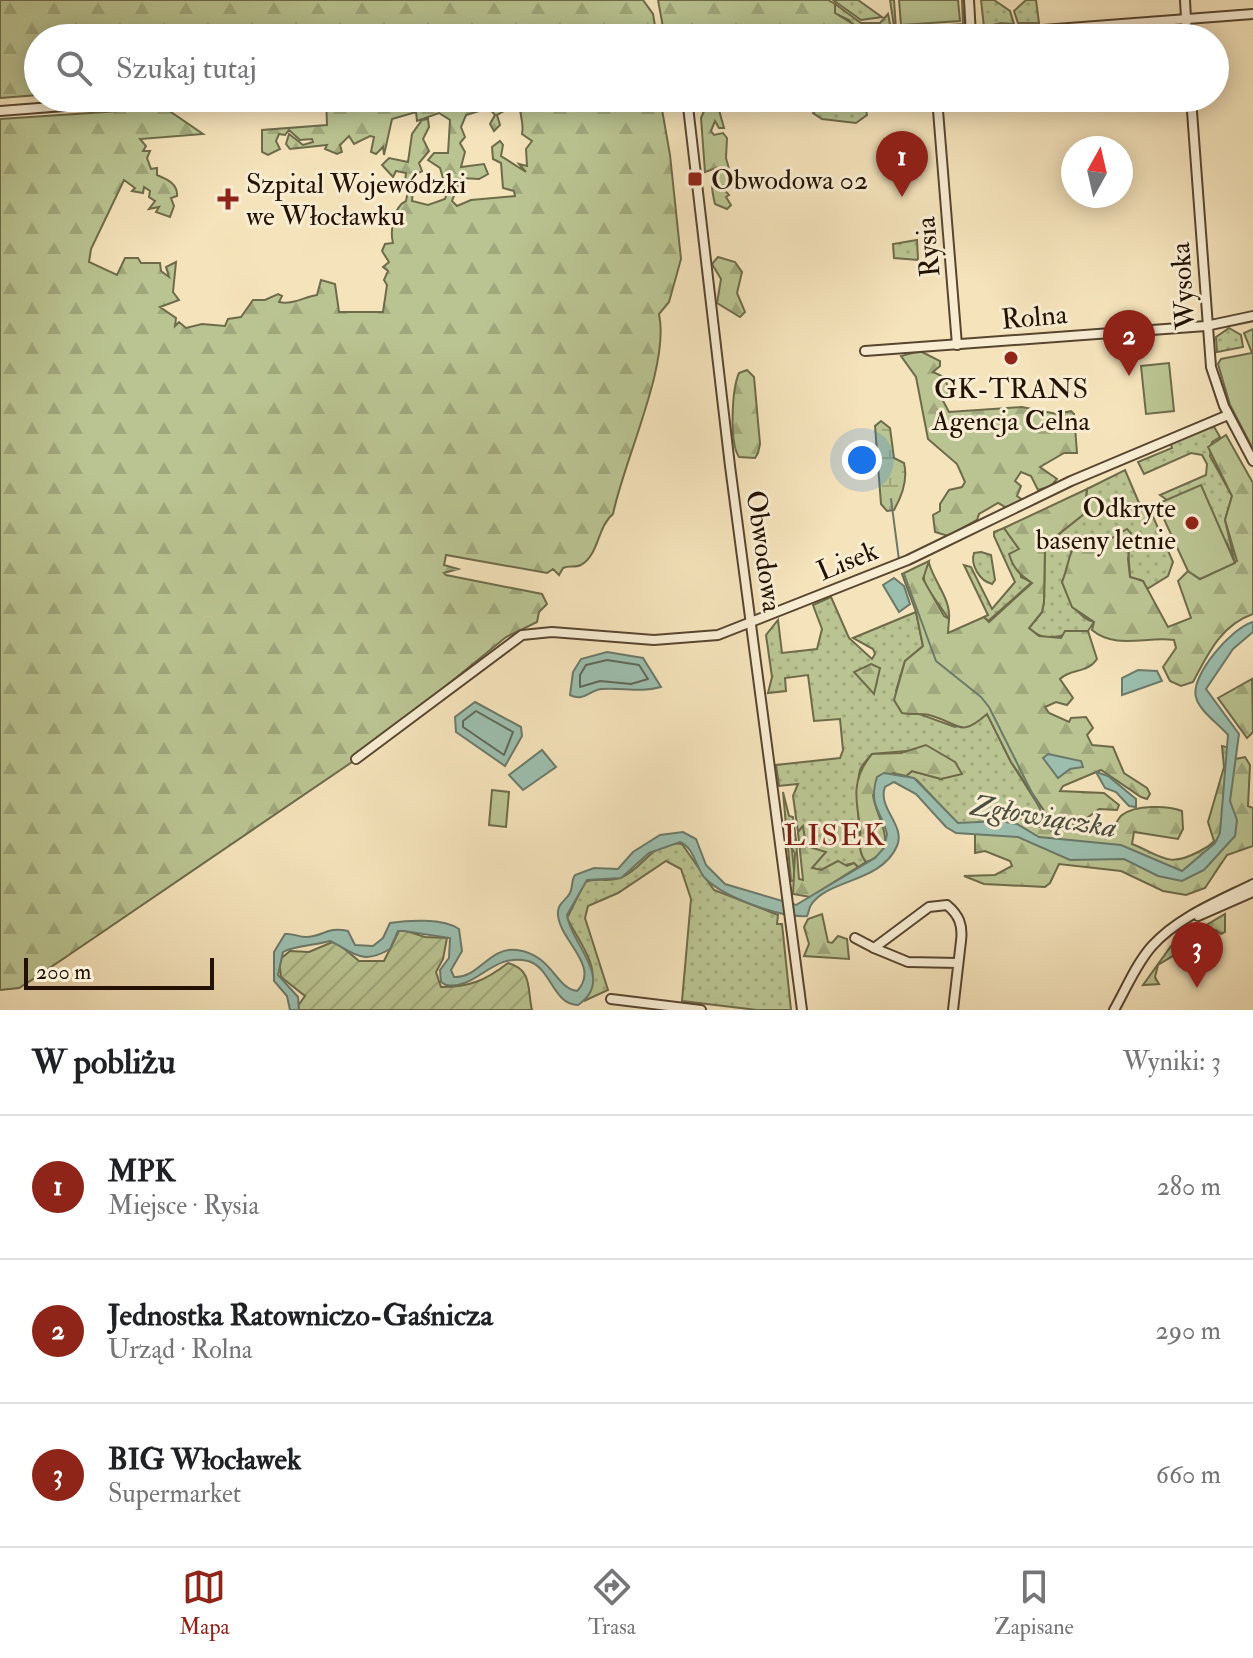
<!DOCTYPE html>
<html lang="pl">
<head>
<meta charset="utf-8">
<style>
	body { margin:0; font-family:"IM FELL Double Pica",serif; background:#f2f2f2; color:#202124 }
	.compass { position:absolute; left:1061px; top:136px; width:72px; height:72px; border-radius:50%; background:#fff; box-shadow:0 4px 20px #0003; rotate:8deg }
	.scale { position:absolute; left:24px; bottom:20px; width:190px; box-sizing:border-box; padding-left:8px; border:4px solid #231201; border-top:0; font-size:22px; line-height:28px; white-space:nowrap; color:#231201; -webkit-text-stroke:6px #f8edd3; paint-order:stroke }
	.you { position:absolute; left:862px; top:460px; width:28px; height:28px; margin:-20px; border:6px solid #fff; border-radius:50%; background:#1a73e8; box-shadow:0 0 0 12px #1a73e833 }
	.badge { display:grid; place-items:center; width:52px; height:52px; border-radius:50%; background:#8f2418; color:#fff; font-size:26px; font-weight:700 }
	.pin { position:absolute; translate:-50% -66px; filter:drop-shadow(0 2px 4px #0008) }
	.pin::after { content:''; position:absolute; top:42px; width:28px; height:24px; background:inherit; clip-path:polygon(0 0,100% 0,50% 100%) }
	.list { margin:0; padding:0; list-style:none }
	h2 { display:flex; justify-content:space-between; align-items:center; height:104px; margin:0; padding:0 32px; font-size:34px }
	h2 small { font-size:26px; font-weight:400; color:#757577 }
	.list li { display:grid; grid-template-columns:52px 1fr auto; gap:24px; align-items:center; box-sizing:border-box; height:144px; padding:0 32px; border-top:2px solid #e0e0e0 }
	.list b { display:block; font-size:30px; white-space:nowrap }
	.list p { margin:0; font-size:26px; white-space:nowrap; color:#757577 }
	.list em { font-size:26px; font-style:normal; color:#757577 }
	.icon { flex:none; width:44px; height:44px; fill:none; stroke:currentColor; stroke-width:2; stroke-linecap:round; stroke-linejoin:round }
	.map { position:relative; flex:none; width:1253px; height:1010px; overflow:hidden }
	.search { position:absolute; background:#fff; box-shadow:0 4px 20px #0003; left:24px; right:24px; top:24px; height:88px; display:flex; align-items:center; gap:20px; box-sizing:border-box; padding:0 28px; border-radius:44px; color:#757577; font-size:30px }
	.sheet { height:536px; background:#fff }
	nav { display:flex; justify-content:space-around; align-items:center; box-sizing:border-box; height:112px; border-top:2px solid #e0e0e0; background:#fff; font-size:22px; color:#757577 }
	nav a { display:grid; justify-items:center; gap:4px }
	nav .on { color:#8f2418 }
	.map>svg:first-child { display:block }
	.grass { fill:url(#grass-dots); stroke:#6e6b4a; stroke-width:2 }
	.forest { fill:url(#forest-firs); stroke:#6e6b4a; stroke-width:2 }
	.wetland { fill:url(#wetland-marsh); stroke:#6e6b4a; stroke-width:2 }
	.park { fill:#bac492; stroke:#6e6b4a; stroke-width:2 }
	.garden { fill:url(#garden-furrows); stroke:#6e6b4a; stroke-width:2 }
	.water { fill:#9cbeae; stroke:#6c7969; stroke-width:2 }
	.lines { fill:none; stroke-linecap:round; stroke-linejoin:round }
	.shore { stroke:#606858; stroke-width:2 }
	.stream { stroke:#6c7969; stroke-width:2 }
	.minor-casing { stroke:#584630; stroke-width:12 }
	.minor { stroke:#f8edd3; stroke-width:8 }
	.poi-dot { fill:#8f2418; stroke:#f8edd3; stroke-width:3 }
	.labels { text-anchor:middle; stroke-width:6; stroke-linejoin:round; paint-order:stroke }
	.poi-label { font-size:28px; fill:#231201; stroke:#f8edd3; text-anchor:start }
	.street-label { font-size:28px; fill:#231201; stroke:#f8edd3 }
	.water-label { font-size:30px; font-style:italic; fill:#4d4e3e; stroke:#f8edd3 }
	.neighbourhood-label { font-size:30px; letter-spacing:2px; fill:#7a1f14; stroke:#f8edd3 }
</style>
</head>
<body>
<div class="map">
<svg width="1253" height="1010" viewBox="0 0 1253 1010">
	<defs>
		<pattern id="grass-dots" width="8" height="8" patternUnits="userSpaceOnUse" patternTransform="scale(2)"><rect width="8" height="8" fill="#bac492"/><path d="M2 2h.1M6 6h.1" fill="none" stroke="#a0a77c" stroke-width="1.8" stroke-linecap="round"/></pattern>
		<pattern id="forest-firs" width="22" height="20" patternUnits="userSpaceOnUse" patternTransform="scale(2)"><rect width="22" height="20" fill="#bac492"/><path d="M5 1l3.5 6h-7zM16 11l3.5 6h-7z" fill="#a0a77c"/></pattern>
		<pattern id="wetland-marsh" width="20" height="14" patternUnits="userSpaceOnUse" patternTransform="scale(2)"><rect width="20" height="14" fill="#bac492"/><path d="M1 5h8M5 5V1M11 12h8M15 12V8" fill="none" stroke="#a0a77c"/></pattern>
		<pattern id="garden-furrows" width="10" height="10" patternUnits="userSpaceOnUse" patternTransform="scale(2)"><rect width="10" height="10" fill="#bac492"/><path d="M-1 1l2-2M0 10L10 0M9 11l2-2" fill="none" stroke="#a0a77c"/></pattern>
	</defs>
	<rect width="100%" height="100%" fill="#f5e3bb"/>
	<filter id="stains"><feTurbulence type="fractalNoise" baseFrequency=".0025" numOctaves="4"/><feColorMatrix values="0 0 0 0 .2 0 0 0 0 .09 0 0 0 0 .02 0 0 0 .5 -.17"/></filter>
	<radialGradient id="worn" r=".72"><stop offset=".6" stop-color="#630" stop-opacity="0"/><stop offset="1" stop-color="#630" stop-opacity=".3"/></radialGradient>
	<g class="grass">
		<polygon points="833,0 858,0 882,17 861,20"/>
		<polygon points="890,0 894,0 896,29 963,24 962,0 965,25 895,33"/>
		<polygon points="981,0 994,0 1010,11 1014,24 1001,23 984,27"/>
		<polygon points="1026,0 1036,0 1039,23 1018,23 1014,11"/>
		<polygon points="835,4 861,23 880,23 888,14 892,34 856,35 849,20 834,13"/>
		<path d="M1045 98H1106C1096 109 1058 110 1046 103Z"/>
		<polygon points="861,108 866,109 867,115 856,123 822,119 813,113 817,109"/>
		<polygon points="917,240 918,260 894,258 893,244"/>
		<polygon points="1229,328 1241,335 1243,347 1217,352 1216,337"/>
		<polygon points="1213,425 1220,437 1212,442 1210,456 1232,496 1225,520 1235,563 1227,543 1160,495 1206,475 1207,464 1202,455 1191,453 1144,474 1138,462 1172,448 1170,441"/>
		<path d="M1125 470 1142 510 1151 512 1173 562 1168 576 1147 589 1143 581 1130 577 1128 547C1108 541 1091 536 1072 547L1070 569 1062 582C1068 597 1077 618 1094 622L1088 631C1066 631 1048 647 1029 628L1042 612 1044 602 1045 545 1084 514 1087 489Z"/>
		<polygon points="1004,528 1019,549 1021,577 1032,582 986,623 984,617 988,615 964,565 971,567 992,609 1015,582 994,536 994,532"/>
		<path d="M981 552 991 555 995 580 992 584C980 581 970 565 974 553Z"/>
		<path d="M929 563C934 582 951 599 949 619L925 585 923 572Z"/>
		<path d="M831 597 849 638 872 659 875 654 873 649 853 638 916 612 923 646 905 661 896 691 919 714 955 727 987 713 1011 762 1040 808V822L1033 834 995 820 975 825 957 823 917 780 906 776 912 771 941 779 918 750 872 754C868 759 862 764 860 770 856 783 858 853 866 862L858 867 854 863 821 870 812 868 816 848 806 846 802 827 798 832 793 796 798 784 779 786 776 765 840 758 843 750 840 719 814 721 808 675 785 678 786 691 768 693 772 677 766 635 778 620 782 653 817 649 822 629 813 605Z"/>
		<polygon points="783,792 789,816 793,817 796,840 791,840 795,880 791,881"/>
		<path d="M682 844 714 890 778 915 777 924H782L791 1010H757L682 1001 691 899 681 869 666 861 618 893 588 906 585 918 608 990 584 1001C606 972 581 946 567 918L585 882C597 877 610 883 622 877 645 867 652 840 682 844Z"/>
		<polygon points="1225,914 1225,932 1221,934 1216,930 1158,965 1155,977 1159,984 1143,985 1171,946"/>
	</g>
	<g class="forest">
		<polygon points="0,0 643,0 653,14 657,38 38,38 38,95 0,98"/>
		<polygon points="658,0 828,0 835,4 835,13 853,24 856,35 665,38"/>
		<path d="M326 98H420L415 106 420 103 423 108 425 101 433 98H514L511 107 497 115 500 125 494 131 490 124 495 115 489 108 466 115 461 127 465 137 460 143 465 152 461 167 484 164 488 174 479 179 461 178 452 201 457 206 471 200 515 196 514 191 503 188 501 163 493 159 492 147 500 141 503 145 501 156 526 172 519 164 527 166 526 149 532 141 522 134C525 121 517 110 520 98H660L670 155 681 259 669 302 659 314C670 365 624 460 613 514 597 527 599 555 581 565 575 568 569 565 563 568L559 575 553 569 547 573 446 555 444 565 458 569 444 573 446 575 542 594 547 604 539 612 537 622 506 637 355 760 38 976 19 988 0 990V119L165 108 203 134 140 139 146 146 143 151H150L147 158 151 169 157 168V175C166 179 178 183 177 196L171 198 174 206 170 217 156 212 159 207 149 209 155 201 149 197 150 191 144 187 143 193 132 191 135 188 124 180 91 249 89 262 117 275 125 258H138L141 263H160L161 271 169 277 166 267 176 262 173 292 179 300 160 307 176 318 175 326 179 322 186 328 202 324 225 326 228 319 241 317 253 300H265L278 294 282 296 279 302C293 305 304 297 317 295L321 280 335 284 339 312H383L387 285 384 280 388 271 383 267 389 262 382 251 385 244 393 243C390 231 393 207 406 201L409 186 405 182 406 173 396 171 393 177 382 165 389 158 408 162 412 134 422 120 428 119 429 127 423 139 429 151 419 163 422 171 414 176 412 201 428 205 445 199 447 192 440 168 428 160 434 153H448L450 120 439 113 417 121 416 112 392 119 384 155 383 147 376 154 371 152 374 137 370 136 354 144 349 136 340 145 342 152 337 154 325 149 327 145 290 149 286 144 289 134 303 145 313 142 312 139 300 140 289 130 285 135 279 134 276 141 280 149 268 155 262 152V130L327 125Z"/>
		<path d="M704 98H725L728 104 719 110 724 128H719L715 121 711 131 714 135 723 133 727 138 726 158 733 183 721 186 729 195 726 197 731 205 727 209 715 204C711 188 711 182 716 168L705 172 701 118 704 111 698 102Z"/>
		<polygon points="718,257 735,262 742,272 737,293 745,312 740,317 717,303 721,279 712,264"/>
		<polygon points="920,351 940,361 940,366 933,372 946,378 948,394 941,397 949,412 1022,407 1057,414 1071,411 1074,414 1077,453 1064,453 1040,467 1057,479 1051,486 1038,490 1031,476 1021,472 1015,481 1021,486 1017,496 1024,501 1007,508 998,503 979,514 977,520 948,536 935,532 933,515 940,511 940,504 949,490 962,487 965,482 957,464 928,439 916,377 901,356"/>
		<path d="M747 370 754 377 760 444 758 453 755 458 739 457C729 442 732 389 739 373Z"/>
		<path d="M1226 435 1253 483V614C1221 625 1208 654 1193 682L1181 686 1170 681 1163 667 1176 648 1174 640C1146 636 1116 650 1092 630L1094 622 1072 607 1062 582C1068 568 1069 550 1078 539L1107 541 1127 529 1131 533 1128 559 1130 577 1143 581 1168 627 1191 618 1178 581 1188 571 1200 579 1237 561 1225 520 1232 496 1208 447Z"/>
		<path d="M1087 489 1084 514 1045 545 1044 602 1042 612 1029 628 1039 636 1061 638 1065 631H1088L1097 659C1087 674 1071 668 1060 679L1073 698 1067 705 1056 702 1045 707 1049 713 1069 722 1071 718 1086 717 1093 728 1087 735 1092 745 1113 747 1124 773 1147 788 1150 794 1147 799 1141 797 1101 770 1063 786 1060 791 1104 793 1119 805 1117 810 1099 809 1083 821 1072 823 1078 830 1111 831C1116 826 1117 819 1122 815 1135 805 1167 805 1182 811L1183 829 1178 839 1134 832 1132 844C1162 856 1168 868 1198 852 1205 848 1209 847 1214 841L1208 822 1224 767 1222 746 1230 748 1235 759 1245 757 1250 765 1248 806 1253 808V846L1227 855 1205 888 1186 895 1163 891 1121 871 1059 864 1050 883 1045 887 984 884 964 876 995 875 1012 866 1010 861 985 851 975 853V832L996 815 1016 817 1043 828 1051 821 1011 762 987 714C959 739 960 723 929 715 920 713 911 715 902 713L894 700 905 661 923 646 916 612 902 574 929 561 923 579 944 616 949 619 948 633 984 617 989 622 1032 583C1020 575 1013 568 1009 554L1019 549 1004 528Z"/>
		<polygon points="871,664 880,668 874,694 854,672"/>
		<polygon points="1252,679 1253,732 1247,738 1218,698"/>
		<path d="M926 745 955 762 962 774 941 779 912 771 906 776 893 773 873 795C876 820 903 848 866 862 856 850 862 839 860 826 855 797 852 778 872 754L901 753Z"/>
		<polygon points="803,826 806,846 826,852 812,868 821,870 838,861 847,866 854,863 858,867 810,897 793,894 795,853 788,843 796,840 799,879 803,880 798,832"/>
		<polygon points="822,914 828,942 832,943 838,936 847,939 849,959 804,956 809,944 804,927 808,919"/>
	</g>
	<path class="wetland" d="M881 421 890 428 894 458 904 463C908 479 902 496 894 510L887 511 881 504 875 426Z"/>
	<g class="park">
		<polygon points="899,0 958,0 960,21 901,25"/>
		<polygon points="1253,329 1253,449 1230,405 1218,364 1221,359 1252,353 1244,333"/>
		<polygon points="1169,363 1174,411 1146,414 1141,366"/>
		<polygon points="1201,485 1235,563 1200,579 1188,571 1157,504"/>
		<polygon points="492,790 509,792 506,827 489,825"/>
	</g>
	<path class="garden" d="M400 929 425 937 447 938 443 959 436 972 441 987C469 987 485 981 508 963 533 970 527 989 532 1010H295L305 996 281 977 279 960 290 951 309 952 335 941 359 961H384Z"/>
	<g class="water">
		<polygon points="894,578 904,586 910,604 899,612 883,585"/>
		<path d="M1253 622V632L1233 649 1206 689 1239 734 1230 801 1237 820 1235 836 1204 870 1182 881 1158 876 1124 859 1070 860 1018 837 956 833 946 827 916 794 894 782 885 787C877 808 906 825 897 846 881 883 827 879 811 905 809 908 809 912 807 916 781 918 722 897 704 877 695 865 694 848 680 842L649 853 621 878 587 880 567 915C571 945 616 979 578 1005 553 1005 551 967 528 961 492 952 477 990 446 985L441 982 440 970 449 958 450 938 404 931H398L390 949C361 966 354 952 330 941 316 945 293 946 283 952L278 975 298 997 299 1010H290L287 996 274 981V952L285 934C293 933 298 937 306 937 323 937 327 926 348 931L355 945 373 946 383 938 390 923C409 920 443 918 459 929L462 951 451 970 454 977C478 979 490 946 517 950 553 955 555 988 577 991 601 966 560 941 558 915 557 903 565 902 570 893 573 887 571 881 575 875L594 868 618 869 633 852 660 835 683 832 696 839 706 865 725 884 796 905 875 858 884 848 887 834C881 810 868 806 877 777L884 773 914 778 958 823 1000 821 1017 824 1039 837 1121 845 1182 871 1215 843 1220 833 1228 735C1219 724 1199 711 1196 697 1190 676 1231 628 1253 622Z"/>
		<path d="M607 652 643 658 661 687C640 693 621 687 601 689 588 691 584 702 570 695L573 672 581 659Z"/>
		<polygon points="1138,670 1157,671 1162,681 1122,695 1122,678"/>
		<polygon points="475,702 521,727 522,736 505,766 456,732 455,717"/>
		<polygon points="542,750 556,767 523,790 509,775"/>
		<polygon points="1048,754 1081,761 1083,767 1070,769 1058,778 1043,758"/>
		<polygon points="1096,772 1108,776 1136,799 1136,807 1129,806 1116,792 1105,788"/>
	</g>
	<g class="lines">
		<g class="shore">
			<polygon points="607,660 639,665 648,679 631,684 600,681 580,687 580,675 586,665"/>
			<polygon points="476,711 513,732 504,755 463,727 463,721"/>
		</g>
		<g class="stream">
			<polyline points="891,499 899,560"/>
			<polyline points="904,574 936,661 981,697 989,707 1051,831 1059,839"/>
		</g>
		<g class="minor-casing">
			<g id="minor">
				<polyline points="969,0 971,35"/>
				<polyline points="1185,0 1187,38"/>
				<polyline points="937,38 1253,14"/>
				<polyline points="687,98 730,466 802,1010"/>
				<polyline points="937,98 957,345"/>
				<polyline points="1191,98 1211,367 1224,406 1253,461"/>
				<polyline points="0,111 167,98"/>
				<polyline points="865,351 1206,326 1253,316"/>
				<polyline points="356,759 522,635 552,632 654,640 718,635 908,560 1071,481 1228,415"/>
				<polyline points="1198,916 1253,892"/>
				<polyline points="855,938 874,948"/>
				<polyline points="611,999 701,1010"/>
				<path d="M953 1010 961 941C963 925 959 915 947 905L929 907 874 948 908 962 958 963"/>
				<path d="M1114 1010C1126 989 1136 964 1152 946 1178 917 1219 901 1253 884"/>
			</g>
		</g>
		<use href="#minor" class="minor"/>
	</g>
	<g class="poi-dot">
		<rect x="687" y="171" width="16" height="16" rx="4"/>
		<path d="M224 187h8v8h8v8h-8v8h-8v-8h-8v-8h8z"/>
		<circle cx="1011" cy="358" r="8"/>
		<circle cx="1192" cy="523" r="8"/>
	</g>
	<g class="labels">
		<g class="poi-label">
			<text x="711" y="189">Obwodowa 02</text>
			<text x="246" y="193">Szpital Wojewódzki<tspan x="246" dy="32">we Włocławku</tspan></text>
			<text x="1011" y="398" text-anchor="middle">GK-TRANS<tspan x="1011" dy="32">Agencja Celna</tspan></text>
			<text x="1176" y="517" text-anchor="end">Odkryte<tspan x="1176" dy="32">baseny letnie</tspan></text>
		</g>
		<g class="street-label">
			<text transform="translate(927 247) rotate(-95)" y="10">Rysia</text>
			<text transform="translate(1182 286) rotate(-94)" y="10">Wysoka</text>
			<text transform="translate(1034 316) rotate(-5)" y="10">Rolna</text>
			<text transform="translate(765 551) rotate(82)" y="10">Obwodowa</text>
			<text transform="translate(847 560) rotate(-22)" y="10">Lisek</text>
		</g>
		<g class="water-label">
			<text transform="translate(1044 816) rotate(9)" y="10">Zgłowiączka</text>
		</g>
		<g class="neighbourhood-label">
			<text x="835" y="845">LISEK</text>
		</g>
	</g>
	<rect width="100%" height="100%" filter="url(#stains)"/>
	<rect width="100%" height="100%" fill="url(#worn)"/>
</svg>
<svg class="compass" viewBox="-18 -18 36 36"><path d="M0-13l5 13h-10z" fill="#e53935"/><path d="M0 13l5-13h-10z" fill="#757577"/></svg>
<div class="scale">200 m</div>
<div class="you"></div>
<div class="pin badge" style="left:902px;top:197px">1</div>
<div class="pin badge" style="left:1129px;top:376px">2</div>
<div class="pin badge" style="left:1197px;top:988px">3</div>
<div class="search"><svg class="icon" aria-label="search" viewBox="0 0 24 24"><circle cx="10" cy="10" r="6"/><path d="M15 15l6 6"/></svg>Szukaj tutaj</div>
</div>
<section class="sheet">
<h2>W pobliżu<small>Wyniki: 3</small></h2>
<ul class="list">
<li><span class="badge">1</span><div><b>MPK</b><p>Miejsce · Rysia</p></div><em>280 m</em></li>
<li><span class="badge">2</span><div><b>Jednostka Ratowniczo-Gaśnicza</b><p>Urząd · Rolna</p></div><em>290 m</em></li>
<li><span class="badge">3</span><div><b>BIG Włocławek</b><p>Supermarket</p></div><em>660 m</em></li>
</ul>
</section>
<nav>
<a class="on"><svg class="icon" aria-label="map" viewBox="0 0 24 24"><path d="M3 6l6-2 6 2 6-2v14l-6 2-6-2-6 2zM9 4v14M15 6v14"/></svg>Mapa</a>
<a><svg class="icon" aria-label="directions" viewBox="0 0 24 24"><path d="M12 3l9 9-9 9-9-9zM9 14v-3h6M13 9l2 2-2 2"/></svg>Trasa</a>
<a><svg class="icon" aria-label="saved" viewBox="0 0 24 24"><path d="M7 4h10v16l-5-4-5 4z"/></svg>Zapisane</a>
</nav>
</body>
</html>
